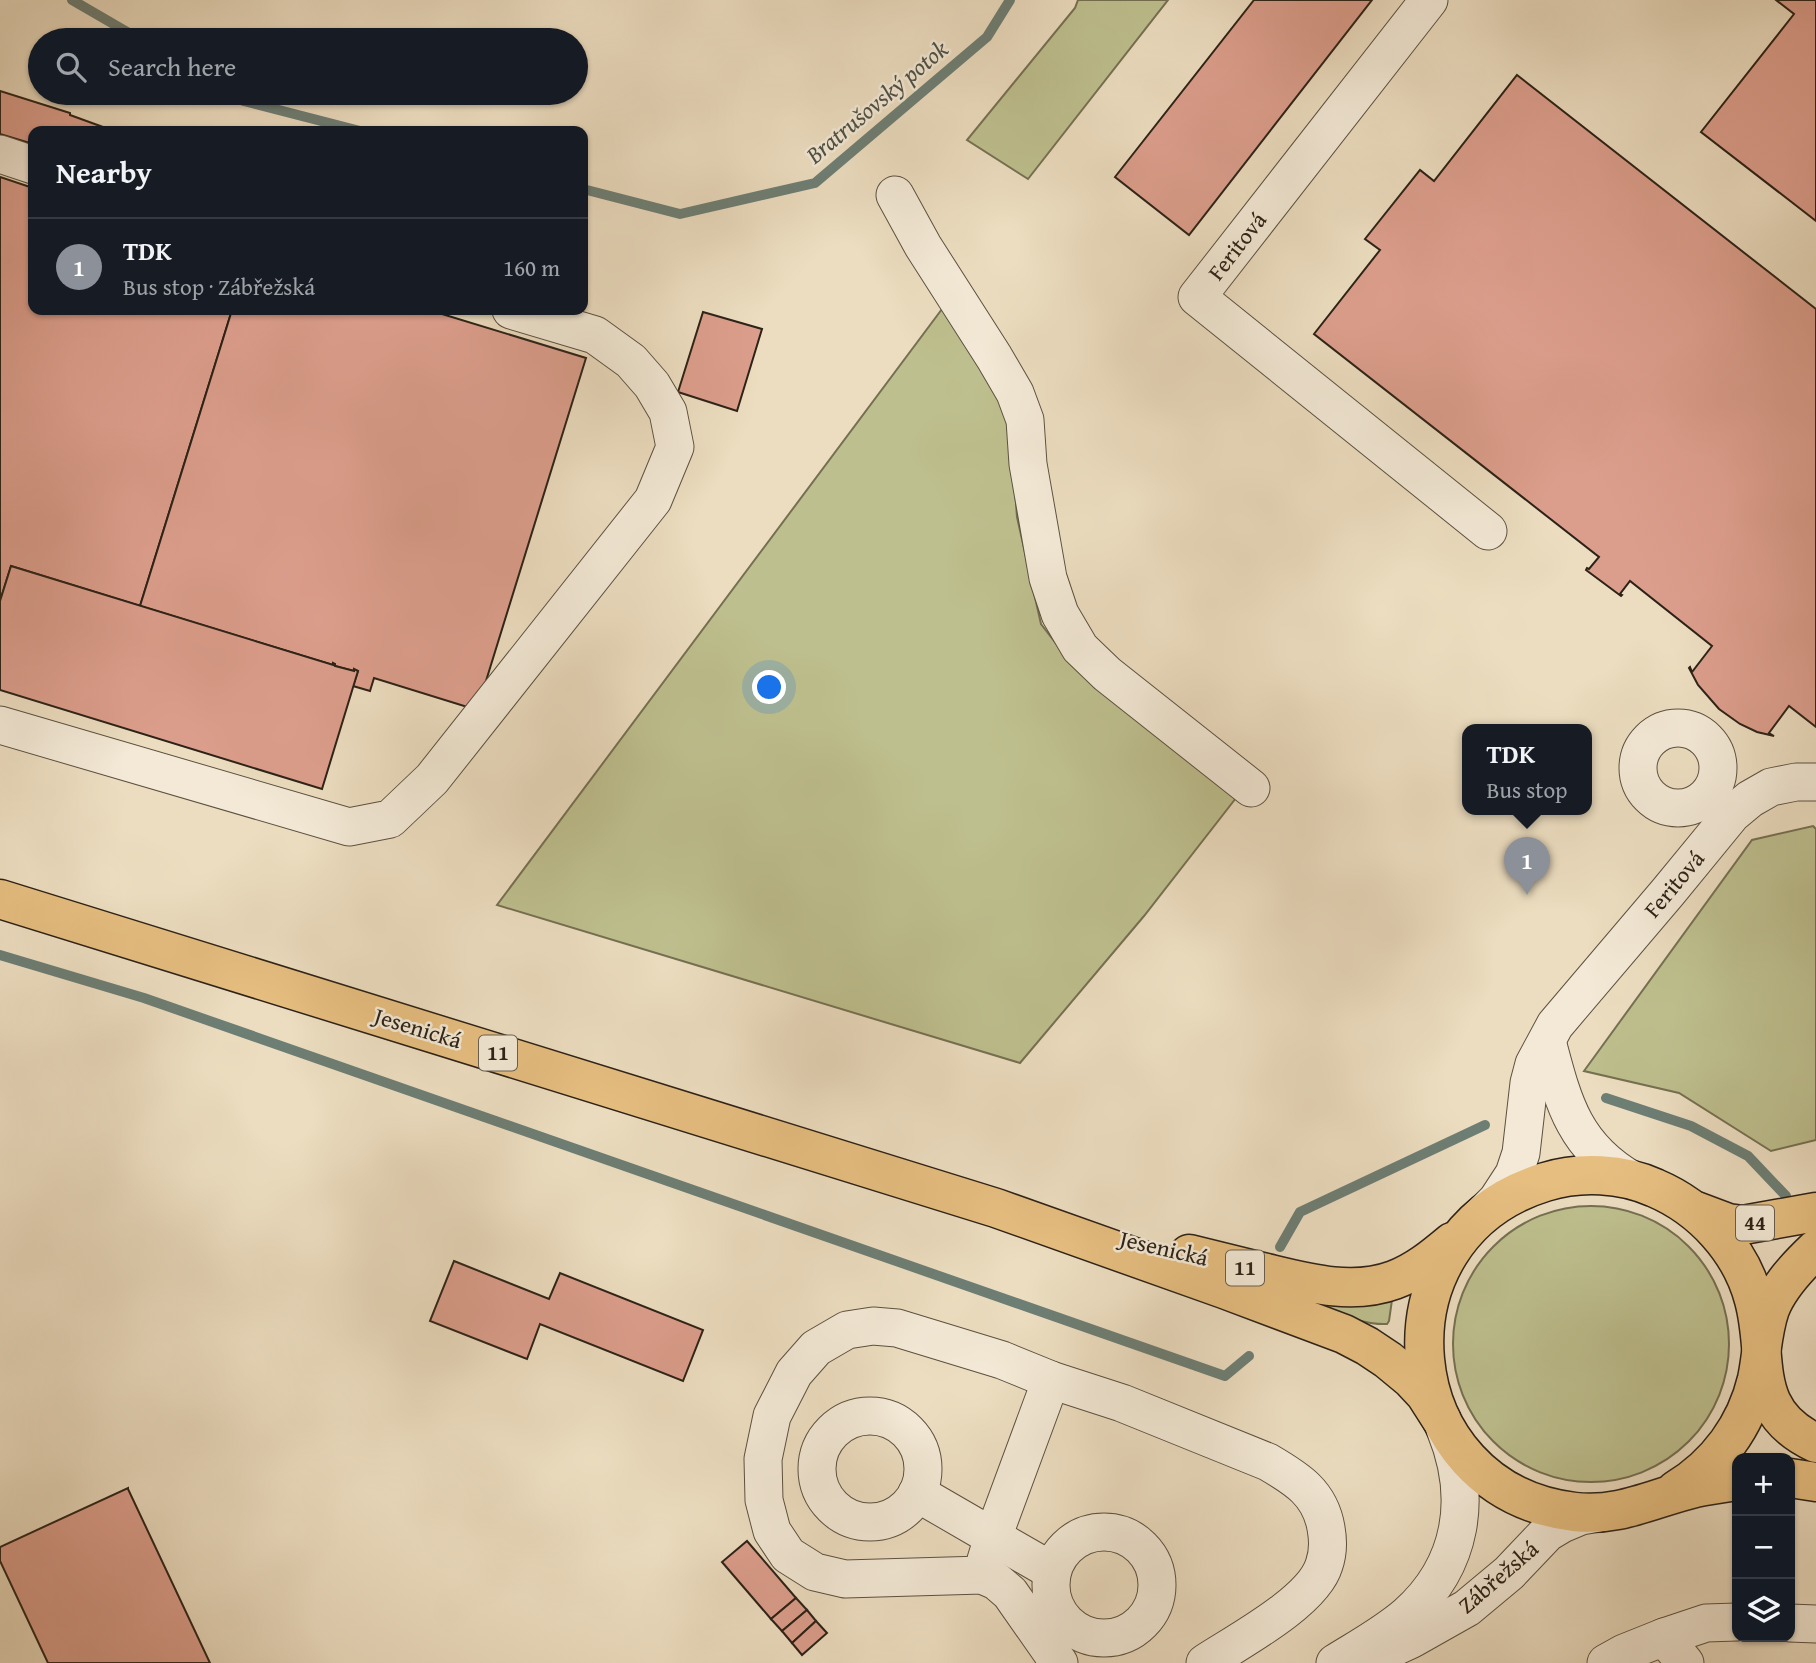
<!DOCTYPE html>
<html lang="en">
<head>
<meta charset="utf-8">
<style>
	body { margin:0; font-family:"Gentium Book Plus",serif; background:#242831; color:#f1f3f6 }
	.controls { position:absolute; right:21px; bottom:21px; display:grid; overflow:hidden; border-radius:14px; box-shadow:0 2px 5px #0004 }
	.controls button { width:63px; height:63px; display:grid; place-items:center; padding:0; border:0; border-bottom:2px solid #363941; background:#171b24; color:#f1f3f6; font:35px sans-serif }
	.you { position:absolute; left:770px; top:688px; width:24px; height:24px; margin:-18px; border:5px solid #fff; border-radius:50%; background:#1a73e8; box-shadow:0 0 0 10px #1a73e833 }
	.badge { display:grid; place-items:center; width:46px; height:46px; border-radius:50%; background:#8c9099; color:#fff; font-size:23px; font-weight:700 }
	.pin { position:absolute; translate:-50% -58px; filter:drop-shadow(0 2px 4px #0008) }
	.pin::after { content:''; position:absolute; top:37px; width:24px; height:21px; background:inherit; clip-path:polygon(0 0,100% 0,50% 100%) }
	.popup { position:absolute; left:1462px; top:724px; width:130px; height:91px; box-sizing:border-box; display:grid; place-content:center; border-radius:14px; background:#171b24; filter:drop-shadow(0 2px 5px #0005); font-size:23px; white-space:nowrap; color:#9ea1a6 }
	.popup b { font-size:26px; color:#f1f3f6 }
	.popup::after { content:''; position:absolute; left:50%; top:100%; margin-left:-14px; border:14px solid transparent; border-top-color:#171b24 }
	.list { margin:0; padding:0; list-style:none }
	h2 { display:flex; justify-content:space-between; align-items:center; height:91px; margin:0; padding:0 28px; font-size:30px }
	h2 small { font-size:23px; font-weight:400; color:#9ea1a6 }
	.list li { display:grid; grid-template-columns:46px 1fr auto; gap:21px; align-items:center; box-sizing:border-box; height:98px; padding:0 28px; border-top:2px solid #363941 }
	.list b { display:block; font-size:26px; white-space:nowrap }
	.list p { margin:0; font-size:23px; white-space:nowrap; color:#9ea1a6 }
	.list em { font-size:23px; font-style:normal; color:#9ea1a6 }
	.icon { flex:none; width:38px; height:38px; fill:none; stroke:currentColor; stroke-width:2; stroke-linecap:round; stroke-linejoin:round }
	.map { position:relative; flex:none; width:1816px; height:1663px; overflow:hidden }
	.search { position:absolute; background:#171b24; box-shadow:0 2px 5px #0004; left:28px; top:28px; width:560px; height:77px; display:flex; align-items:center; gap:18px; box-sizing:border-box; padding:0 24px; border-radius:38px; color:#9ea1a6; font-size:26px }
	.panel { position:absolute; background:#171b24; box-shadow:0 2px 5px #0004; left:28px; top:126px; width:560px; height:189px; border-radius:14px }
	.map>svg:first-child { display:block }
	.green { fill:#bebf8e; stroke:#757052; stroke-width:2 }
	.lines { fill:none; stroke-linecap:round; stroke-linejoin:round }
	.stream { stroke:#6d7e74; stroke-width:10 }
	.building { fill:#dc9e8c; stroke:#2c2217; stroke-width:2 }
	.minor-casing { stroke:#5c5141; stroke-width:39 }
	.major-casing { stroke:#2c2217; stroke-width:41 }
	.minor { stroke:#f3e9d6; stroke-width:37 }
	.major { stroke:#e6be80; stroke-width:38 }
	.labels { text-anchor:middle; stroke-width:5; stroke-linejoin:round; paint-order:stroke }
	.shield { fill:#f3e9d6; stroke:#685e50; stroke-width:2 }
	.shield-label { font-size:21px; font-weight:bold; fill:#2c2217 }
	.street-label { font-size:23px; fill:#2c2217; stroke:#f3e9d6 }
	.water-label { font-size:24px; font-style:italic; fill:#4d5046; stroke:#f3e9d6 }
</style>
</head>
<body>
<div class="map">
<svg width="1816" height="1663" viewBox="0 0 1816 1663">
	<rect width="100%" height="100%" fill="#ecddc0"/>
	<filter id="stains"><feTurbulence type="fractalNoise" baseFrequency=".00286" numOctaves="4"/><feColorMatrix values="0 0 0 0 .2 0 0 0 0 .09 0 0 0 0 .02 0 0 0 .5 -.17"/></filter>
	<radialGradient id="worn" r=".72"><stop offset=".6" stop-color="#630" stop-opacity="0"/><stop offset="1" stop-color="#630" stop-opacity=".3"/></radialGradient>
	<g class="green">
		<polygon points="1078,0 1168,0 1028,179 967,140 1075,8"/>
		<polygon points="945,305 1000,399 1011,435 1017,517 1041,624 1072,664 1236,798 1144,916 1020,1063 497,905"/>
		<polygon points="1813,826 1816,829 1816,1140 1771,1151 1679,1093 1584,1071 1752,840"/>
		<circle cx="1591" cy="1344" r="138"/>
		<path d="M1275 1295 1392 1300 1389 1321 1387 1324C1374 1325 1361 1321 1349 1318 1324 1311 1300 1303 1275 1295Z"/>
	</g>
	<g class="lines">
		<g class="stream">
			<polyline points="72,0 141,40"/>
			<polyline points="229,93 244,101 360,131"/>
			<polyline points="583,189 680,214 815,183 987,37 1010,0"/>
			<polyline points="0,955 144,998 1225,1376 1249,1356"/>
			<polyline points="1606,1098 1691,1126 1748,1156 1786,1196"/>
			<polyline points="1280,1247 1300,1212 1485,1125"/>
		</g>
	</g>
	<g class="building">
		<polygon points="1254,0 1372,0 1189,235 1115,177"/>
		<polygon points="1776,0 1816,0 1816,221 1701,132 1794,14"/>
		<polygon points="1517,75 1816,309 1816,727 1789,706 1769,733 1774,736 1757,732 1740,724 1719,709 1698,685 1689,668 1690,667 1692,672 1712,646 1630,581 1620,594 1622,595 1621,596 1586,570 1587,568 1589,569 1599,557 1314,334 1380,250 1365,239 1420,170 1434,181"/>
		<polygon points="0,91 70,113 70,115 114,131 33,131 33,144 0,134"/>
		<polygon points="0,177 33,188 33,310 232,310 140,606 11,566 0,601"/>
		<polygon points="232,310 429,310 586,358 477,710 374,678 370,691 353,686 358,671 354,669 354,671 335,666 335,664 333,663 333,665 140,606"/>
		<polygon points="703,312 762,329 737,411 678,392"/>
		<polygon points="11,566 333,665 333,663 335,664 335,666 354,671 354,669 358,671 322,789 0,690 0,601"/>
		<polygon points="454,1261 549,1299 560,1273 703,1330 683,1381 540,1324 527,1359 430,1321"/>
		<polygon points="128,1488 128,1489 210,1663 48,1663 0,1561 0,1547"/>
		<polygon points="747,1541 796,1598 771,1619 722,1562"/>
		<polygon points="796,1598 807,1610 782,1631 771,1619"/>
		<polygon points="807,1610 816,1621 792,1643 782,1631"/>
		<polygon points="816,1621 827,1633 802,1655 792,1643"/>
	</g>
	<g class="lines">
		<g class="minor-casing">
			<g id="minor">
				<polyline points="1429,0 1197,297 1488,531"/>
				<polyline points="0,154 33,165"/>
				<polyline points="895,195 923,246 994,357 1015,393 1025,420 1028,464 1048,578 1060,614 1080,648 1107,674 1251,788"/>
				<polyline points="0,725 349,827 390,819 432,779 653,500 675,447 668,412 652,385 631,361 595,335 511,310"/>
				<circle cx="1678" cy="768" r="40"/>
				<path d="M1547 1041C1563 1101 1573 1146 1632 1180"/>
				<polyline points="1480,1217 1497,1200 1514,1174 1521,1153 1529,1083 1534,1064 1555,1025 1668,892 1732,814 1750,799 1771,787 1796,782 1816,782"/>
				<polyline points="1051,1380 993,1537 1052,1571"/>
				<circle cx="870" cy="1469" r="53"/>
				<polyline points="917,1493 993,1537 986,1560"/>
				<circle cx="1104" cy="1585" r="53"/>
				<polyline points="1790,1623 1816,1624"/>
				<polyline points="1664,1637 1706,1623 1737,1622"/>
				<polyline points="1382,1653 1412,1639 1467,1608 1509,1573 1547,1533 1562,1524 1581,1516 1599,1513"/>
				<path d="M1059 1663 1010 1593 996 1581 982 1575 845 1579 815 1572 788 1555 772 1531 764 1500 763 1459 772 1416 794 1373 816 1348 847 1330 873 1326 897 1328 1002 1360 1051 1380 1122 1403 1268 1462C1297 1479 1320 1493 1326 1528 1328 1539 1328 1554 1324 1565 1313 1602 1237 1642 1205 1663"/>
				<path d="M1335 1663C1359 1648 1385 1634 1407 1615 1463 1565 1473 1497 1445 1429"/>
				<polyline points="1606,1663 1624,1653 1664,1637 1685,1663"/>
			</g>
		</g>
		<g class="major-casing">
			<g id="major">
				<polyline points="0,899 996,1208 1224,1289 1344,1334 1367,1346 1388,1360 1411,1379 1425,1394 1441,1419"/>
				<polyline points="1696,1211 1728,1223 1743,1225 1816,1212"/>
				<path d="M1189 1254C1213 1260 1237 1266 1262 1272 1304 1282 1351 1296 1394 1280 1416 1272 1434 1257 1452 1242"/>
				<polyline points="1790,1478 1816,1482"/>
				<path d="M1737 1481C1723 1483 1709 1485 1695 1488 1653 1498 1620 1517 1575 1512 1392 1491 1368 1236 1545 1182 1580 1171 1622 1173 1655 1188 1702 1208 1741 1250 1754 1300 1770 1358 1747 1411 1816 1443"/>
				<path d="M1676 1490C1717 1465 1746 1426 1757 1379 1762 1355 1762 1332 1770 1309 1779 1286 1798 1266 1816 1249"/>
			</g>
		</g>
		<use href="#minor" class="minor"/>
		<use href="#major" class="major"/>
	</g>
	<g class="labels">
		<g class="shield">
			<rect x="479" y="1035.5" width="38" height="35" rx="5"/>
			<rect x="1736" y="1205.5" width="38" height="35" rx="5"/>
			<rect x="1226" y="1250.5" width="38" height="35" rx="5"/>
		</g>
		<g class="shield-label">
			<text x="498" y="1060">11</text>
			<text x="1755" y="1230">44</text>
			<text x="1245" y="1275">11</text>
		</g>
		<g class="street-label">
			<text transform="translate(1237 246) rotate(-52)" y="8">Feritová</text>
			<text transform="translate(1674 884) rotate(-50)" y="8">Feritová</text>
			<text transform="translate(418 1028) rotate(17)" y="8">Jesenická</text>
			<text transform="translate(1164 1248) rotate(13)" y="8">Jesenická</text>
			<text transform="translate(1498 1577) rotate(-41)" y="8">Zábřežská</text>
		</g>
		<g class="water-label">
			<text transform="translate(877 102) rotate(-40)" y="8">Bratrušovský potok</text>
		</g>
	</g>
	<rect width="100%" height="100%" filter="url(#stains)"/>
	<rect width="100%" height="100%" fill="url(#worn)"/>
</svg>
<div class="controls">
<button>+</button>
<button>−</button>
<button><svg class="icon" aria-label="layers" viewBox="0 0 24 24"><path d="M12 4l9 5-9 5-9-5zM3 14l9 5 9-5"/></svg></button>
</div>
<div class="you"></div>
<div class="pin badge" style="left:1527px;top:895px">1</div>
<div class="popup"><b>TDK</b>Bus stop</div>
<div class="search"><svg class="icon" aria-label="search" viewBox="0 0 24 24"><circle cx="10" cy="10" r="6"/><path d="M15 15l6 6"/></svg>Search here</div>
<section class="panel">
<h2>Nearby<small></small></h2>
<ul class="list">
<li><span class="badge">1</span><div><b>TDK</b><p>Bus stop · Zábřežská</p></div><em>160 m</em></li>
</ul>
</section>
</div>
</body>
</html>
